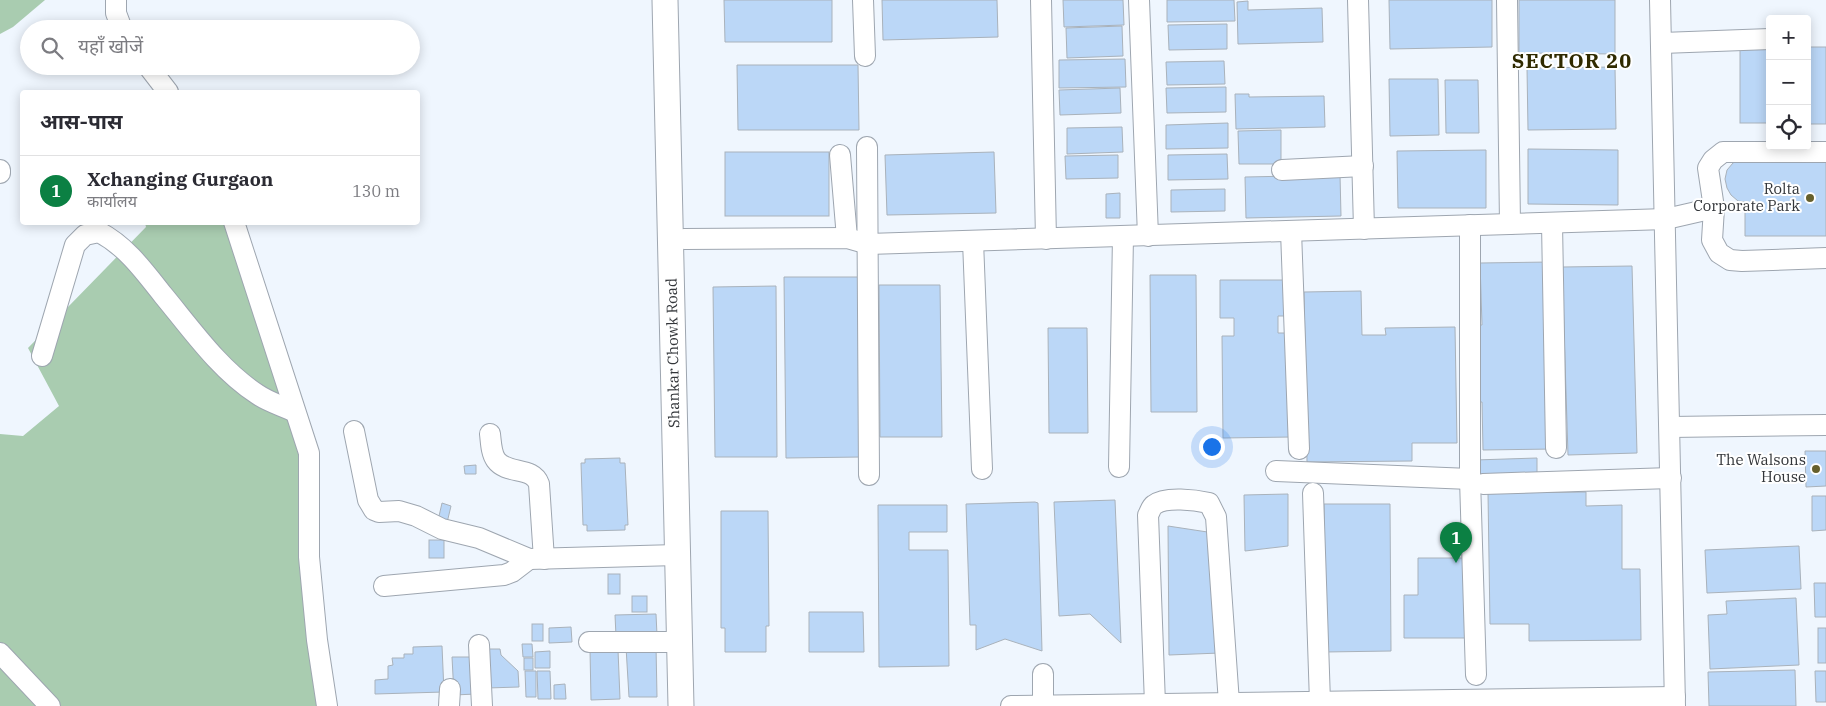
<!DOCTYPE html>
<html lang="hi">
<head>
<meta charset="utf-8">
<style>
	body { margin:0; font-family:"IBM Plex Serif","Noto Sans Devanagari",serif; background:#f7f7f7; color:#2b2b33 }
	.controls { position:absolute; right:15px; top:15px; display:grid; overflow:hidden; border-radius:5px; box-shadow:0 2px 12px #0003 }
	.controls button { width:45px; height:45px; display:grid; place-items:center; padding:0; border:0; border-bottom:1px solid #e1e1e2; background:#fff; color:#2b2b33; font:25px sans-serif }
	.you { position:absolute; left:1211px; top:446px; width:18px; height:18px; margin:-12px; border:4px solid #fff; border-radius:50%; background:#1a73e8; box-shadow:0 0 0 8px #1a73e833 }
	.badge { display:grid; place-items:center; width:32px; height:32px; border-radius:50%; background:#0b8043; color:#fff; font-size:16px; font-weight:700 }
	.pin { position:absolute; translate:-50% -41px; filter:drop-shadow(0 1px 2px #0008) }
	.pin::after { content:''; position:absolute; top:26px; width:18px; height:15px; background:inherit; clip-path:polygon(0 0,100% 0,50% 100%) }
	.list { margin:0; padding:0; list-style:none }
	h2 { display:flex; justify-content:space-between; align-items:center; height:65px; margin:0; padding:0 20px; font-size:21px }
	h2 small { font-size:16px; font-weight:400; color:#7c7c81 }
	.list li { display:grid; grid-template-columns:32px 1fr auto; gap:15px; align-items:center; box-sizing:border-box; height:70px; padding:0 20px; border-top:1px solid #e1e1e2 }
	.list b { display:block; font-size:19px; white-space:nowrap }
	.list p { margin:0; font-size:16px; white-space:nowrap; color:#7c7c81 }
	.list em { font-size:16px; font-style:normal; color:#7c7c81 }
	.icon { flex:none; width:28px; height:28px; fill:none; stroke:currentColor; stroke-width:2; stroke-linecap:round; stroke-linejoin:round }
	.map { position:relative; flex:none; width:1826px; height:706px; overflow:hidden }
	.search { position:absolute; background:#fff; box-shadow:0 2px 12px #0003; left:20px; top:20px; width:400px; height:55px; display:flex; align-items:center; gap:12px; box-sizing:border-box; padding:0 18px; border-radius:28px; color:#7c7c81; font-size:19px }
	.panel { position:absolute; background:#fff; box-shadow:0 2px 12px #0003; left:20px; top:90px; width:400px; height:135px; border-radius:5px }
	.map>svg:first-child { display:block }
	.forest { fill:#a9ccb0 }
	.building { fill:#bbd7f7; stroke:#a9b2bb }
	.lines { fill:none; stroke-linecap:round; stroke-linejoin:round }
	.minor-casing { stroke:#9ea6b0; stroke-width:22 }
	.major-casing { stroke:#9ea6b0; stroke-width:27 }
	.minor { stroke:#fff; stroke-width:20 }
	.major { stroke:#fff; stroke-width:25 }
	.poi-dot { fill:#66602d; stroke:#fff; stroke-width:2 }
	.labels { text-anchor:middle; stroke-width:4; stroke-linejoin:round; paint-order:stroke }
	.poi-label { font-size:15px; fill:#33363a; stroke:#fff; text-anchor:end }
	.street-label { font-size:15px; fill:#33363a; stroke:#fff }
	.district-label { font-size:20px; font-weight:bold; letter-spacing:1px; fill:#2f2a00; stroke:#fff }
</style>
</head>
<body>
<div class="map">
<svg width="1826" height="706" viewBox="0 0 1826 706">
	<rect width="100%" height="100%" fill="#eff6fe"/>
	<g class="forest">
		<polygon points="0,0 45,0 13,27 0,34"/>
		<polygon points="145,223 234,223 309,453 327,706 0,706 0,434 23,436 59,406 28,348 146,227"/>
	</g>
	<g class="building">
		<polygon points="724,0 832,0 832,42 725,42"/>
		<polygon points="882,0 997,0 998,37 883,40"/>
		<polygon points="1063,0 1123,0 1124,25 1064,27"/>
		<polygon points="1167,0 1234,0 1235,21 1167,22"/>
		<polygon points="1389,0 1492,0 1492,47 1390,49"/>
		<polygon points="1519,0 1615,0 1615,54 1519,53"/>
		<polygon points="1248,1 1248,10 1322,8 1323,42 1238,44 1237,2"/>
		<polygon points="1227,24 1227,49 1169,50 1168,25"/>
		<polygon points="1122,26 1123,56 1067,58 1066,28"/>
		<rect x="1807" y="47" width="19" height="77"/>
		<rect x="1740" y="49" width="30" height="74"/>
		<polygon points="1125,59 1126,87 1059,88 1059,60"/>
		<polygon points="1224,61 1225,84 1167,85 1166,62"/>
		<polygon points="737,65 858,65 859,130 738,130"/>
		<polygon points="1615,67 1616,129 1528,130 1527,68"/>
		<polygon points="1389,79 1438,79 1439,135 1390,136"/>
		<polygon points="1445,80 1478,80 1479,133 1446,133"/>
		<polygon points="1226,87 1226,112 1167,113 1166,88"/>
		<polygon points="1120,88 1121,113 1060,115 1059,90"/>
		<polygon points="1235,94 1249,94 1249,97 1324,96 1325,127 1236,129"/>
		<polygon points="1228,123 1228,148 1166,149 1166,125"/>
		<polygon points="1122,127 1123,152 1067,154 1067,128"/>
		<polygon points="1281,130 1281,164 1239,164 1238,131"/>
		<polygon points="1528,149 1618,150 1618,205 1528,204"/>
		<polygon points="1486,150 1486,208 1398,208 1397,151"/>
		<rect x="725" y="152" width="104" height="64"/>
		<polygon points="994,152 996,213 887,215 885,155"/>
		<polygon points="1227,154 1228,179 1168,180 1168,155"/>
		<polygon points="1118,155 1118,178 1066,179 1065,156"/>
		<polygon points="1740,158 1826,159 1826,236 1745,236 1745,202 1738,201 1731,195 1727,188 1725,179 1727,170 1733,163"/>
		<polygon points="1340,175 1341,216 1246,218 1245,177"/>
		<polygon points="1225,189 1225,211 1171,212 1171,190"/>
		<polygon points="1120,193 1120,218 1106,218 1106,194"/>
		<polygon points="1550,262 1554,449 1483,450 1482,402 1474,402 1472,325 1482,325 1480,263"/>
		<polygon points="1632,266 1637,453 1568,455 1562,267"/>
		<polygon points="1150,275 1196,275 1197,412 1151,412"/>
		<polygon points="784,277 859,277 861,457 786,458"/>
		<polygon points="1220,280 1289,280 1289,316 1278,316 1278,333 1291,333 1292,437 1223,438 1222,336 1234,336 1234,318 1220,318"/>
		<polygon points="879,285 940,285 942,437 880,437"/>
		<polygon points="776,286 777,457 715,457 713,287"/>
		<polygon points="1361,291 1362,335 1386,335 1385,328 1455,327 1457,443 1412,443 1412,461 1307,462 1304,292"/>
		<polygon points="1048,328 1087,328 1088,433 1049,433"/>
		<polygon points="1805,451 1826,451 1826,486 1806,487"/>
		<polygon points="620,458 620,463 625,463 628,525 625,525 625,530 587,531 587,525 583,525 581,463 585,463 585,459"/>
		<polygon points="1537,458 1537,479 1476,480 1475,460"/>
		<polygon points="476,465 476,474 465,474 464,466"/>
		<polygon points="1586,492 1586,506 1622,505 1622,569 1640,569 1641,640 1529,641 1529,624 1490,624 1488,493"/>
		<polygon points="1288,494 1288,546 1245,551 1244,495"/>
		<polygon points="1812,496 1826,496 1826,530 1812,531"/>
		<polygon points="1115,500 1121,643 1090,614 1059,616 1054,502"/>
		<polygon points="1035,502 1038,503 1042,651 1005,639 976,650 976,625 970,625 966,504"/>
		<polygon points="442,503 451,506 446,527 437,525"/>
		<polygon points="1324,504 1390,504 1391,651 1325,652"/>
		<polygon points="878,505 947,505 947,532 909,532 909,550 948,550 949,666 879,667"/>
		<polygon points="721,511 768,511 769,626 766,626 766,652 725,652 725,628 721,628"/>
		<polygon points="1168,526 1214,533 1220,653 1169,655"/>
		<rect x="429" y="540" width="15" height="18"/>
		<polygon points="1799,546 1801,589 1707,593 1705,550"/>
		<polygon points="1418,558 1465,558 1466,638 1404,638 1404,595 1418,595"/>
		<rect x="608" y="574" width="12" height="20"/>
		<polygon points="1814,583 1826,583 1826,617 1815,617"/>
		<rect x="632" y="596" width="15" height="16"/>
		<polygon points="1796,598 1799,665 1710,669 1708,615 1727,614 1726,601"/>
		<polygon points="809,612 863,612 864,652 809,652"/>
		<polygon points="656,614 657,635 616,636 615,615"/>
		<rect x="532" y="624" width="11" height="17"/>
		<polygon points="571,627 572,642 549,643 549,628"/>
		<rect x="1818" y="628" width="8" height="35"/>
		<polygon points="522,644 532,644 533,657 523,657"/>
		<polygon points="442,646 444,692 375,694 375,680 388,679 388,666 393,665 392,658 404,658 404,654 413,654 413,647"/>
		<polygon points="656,646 657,697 629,697 626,647"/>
		<polygon points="485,649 500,649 501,655 518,671 519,687 487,688"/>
		<polygon points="590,650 618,650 620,699 591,700"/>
		<polygon points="550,651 550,668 535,668 535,652"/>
		<polygon points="452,657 474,657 476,694 454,695"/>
		<rect x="524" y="658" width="9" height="12"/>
		<polygon points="1795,670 1796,706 1709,706 1708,672"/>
		<polygon points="525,671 536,671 536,697 526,697"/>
		<polygon points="537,671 550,671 551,699 538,699"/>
		<polygon points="1815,671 1826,671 1826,702 1816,702"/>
		<polygon points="565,684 566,699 554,699 554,685"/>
	</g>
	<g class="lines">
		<g class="minor-casing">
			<g id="minor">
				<polyline points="116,0 116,13 122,29"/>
				<polyline points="863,0 865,56"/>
				<polyline points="1041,0 1046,239"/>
				<polyline points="1139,0 1148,236"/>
				<polyline points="1358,0 1364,229"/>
				<polyline points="1507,0 1510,224"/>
				<polyline points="1660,0 1675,706"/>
				<polyline points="1662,43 1770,39"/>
				<polyline points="148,66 168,92"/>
				<polyline points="867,147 869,475"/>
				<polyline points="1826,152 1723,152 1713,160 1708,168 1714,208 1712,240 1719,253 1730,260 1742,261 1826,258"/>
				<polyline points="840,155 847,238"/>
				<polyline points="0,170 0,173"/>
				<polyline points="1282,170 1363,166"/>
				<polyline points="234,222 309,453 309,557 317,640 327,706"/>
				<polyline points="1552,223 1556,448"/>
				<polyline points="1470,225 1470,479 1476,675"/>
				<polyline points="1291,231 1299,449"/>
				<polyline points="684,239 847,238 868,244 1666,219 1714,208"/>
				<polyline points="973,241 982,469"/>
				<path d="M42 356 75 245 85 235 99 232C126 246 144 271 163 295 192 330 219 369 257 394 268 402 283 406 295 412"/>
				<polyline points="1670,427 1826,425"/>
				<polyline points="354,431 368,500 374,510 379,512 399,511 416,516 442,529 479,538 529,559 677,555"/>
				<path d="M490 434C491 442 491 453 496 460 507 475 533 466 539 484L544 559"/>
				<polyline points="1119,467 1123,236"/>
				<polyline points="1276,471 1470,479"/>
				<polyline points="1483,484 1671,478"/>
				<polyline points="1313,493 1320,702"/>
				<polyline points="384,586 504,575 512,572 529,559"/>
				<polyline points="589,642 679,642"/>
				<polyline points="479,645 482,706"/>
				<polyline points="0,653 50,706"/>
				<polyline points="1043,674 1043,706"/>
				<path d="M1155 704 1148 515C1150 512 1151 507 1154 505 1165 496 1196 500 1209 503L1216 517 1229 703"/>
				<polyline points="449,706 450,689"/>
				<polyline points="1011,706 1675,697"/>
			</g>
		</g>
		<g class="major-casing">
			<polyline id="major" points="665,0 681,706"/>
		</g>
		<use href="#minor" class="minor"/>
		<use href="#major" class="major"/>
	</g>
	<g class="poi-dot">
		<circle cx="1810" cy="198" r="5"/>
		<circle cx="1816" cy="469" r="5"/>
	</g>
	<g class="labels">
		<g class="poi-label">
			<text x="1800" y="194">Rolta<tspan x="1800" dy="17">Corporate Park</tspan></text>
			<text x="1806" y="465">The Walsons<tspan x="1806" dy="17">House</tspan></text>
		</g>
		<g class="street-label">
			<text transform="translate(673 353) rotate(-91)" y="5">Shankar Chowk Road</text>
		</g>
		<g class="district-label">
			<text x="1572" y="68">SECTOR 20</text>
		</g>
	</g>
</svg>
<div class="controls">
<button>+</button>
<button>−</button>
<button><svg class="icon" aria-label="locate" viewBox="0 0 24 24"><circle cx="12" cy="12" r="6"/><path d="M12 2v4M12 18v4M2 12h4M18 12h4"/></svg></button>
</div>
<div class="you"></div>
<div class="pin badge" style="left:1456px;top:563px">1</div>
<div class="search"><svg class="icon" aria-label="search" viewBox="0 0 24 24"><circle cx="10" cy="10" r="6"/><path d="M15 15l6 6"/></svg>यहाँ खोजें</div>
<section class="panel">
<h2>आस-पास<small></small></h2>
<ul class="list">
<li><span class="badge">1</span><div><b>Xchanging Gurgaon</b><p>कार्यालय</p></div><em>130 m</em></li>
</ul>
</section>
</div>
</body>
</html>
